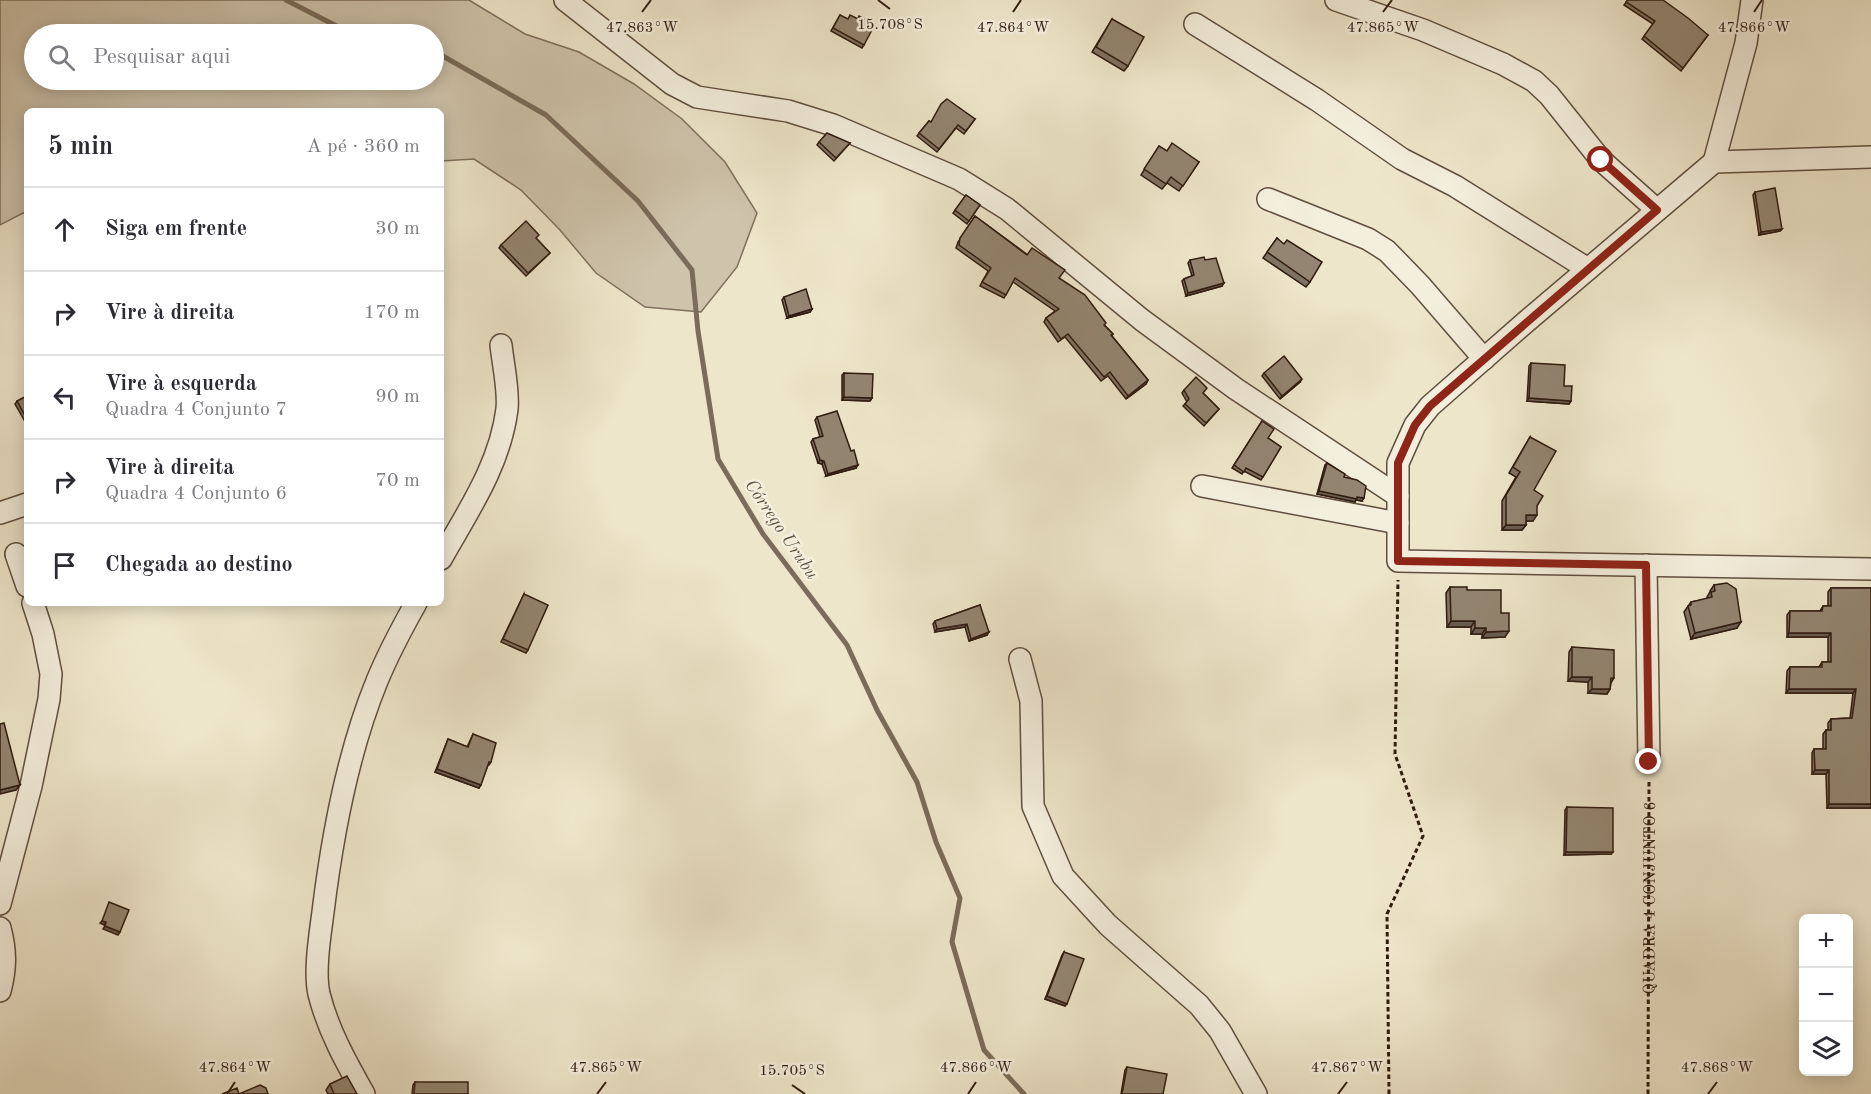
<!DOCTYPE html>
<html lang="pt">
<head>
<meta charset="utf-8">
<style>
	body { margin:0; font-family:"Old Standard TT",serif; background:#f2f2f3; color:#2b2b33 }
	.controls { position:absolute; right:18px; bottom:18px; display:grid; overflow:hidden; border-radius:9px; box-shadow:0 3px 15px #0003 }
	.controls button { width:54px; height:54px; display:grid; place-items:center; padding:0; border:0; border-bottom:2px solid #e1e1e2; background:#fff; color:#2b2b33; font:30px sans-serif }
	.stop { position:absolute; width:18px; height:18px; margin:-14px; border:4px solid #8f2418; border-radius:50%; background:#fff }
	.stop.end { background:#8f2418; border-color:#fff; box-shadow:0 2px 6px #0008 }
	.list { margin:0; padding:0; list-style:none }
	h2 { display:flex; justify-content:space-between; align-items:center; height:78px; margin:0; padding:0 24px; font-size:26px }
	h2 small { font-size:20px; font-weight:400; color:#7c7c81 }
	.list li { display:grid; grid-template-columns:39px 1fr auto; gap:18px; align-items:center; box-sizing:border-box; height:84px; padding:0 24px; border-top:2px solid #e1e1e2 }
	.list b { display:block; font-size:22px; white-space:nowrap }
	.list p { margin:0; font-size:20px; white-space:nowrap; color:#7c7c81 }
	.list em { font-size:20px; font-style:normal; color:#7c7c81 }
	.icon { flex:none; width:33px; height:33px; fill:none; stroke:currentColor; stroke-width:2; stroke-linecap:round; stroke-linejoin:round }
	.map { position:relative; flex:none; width:1871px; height:1094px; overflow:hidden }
	.search { position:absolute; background:#fff; box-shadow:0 3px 15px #0003; left:24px; top:24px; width:420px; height:66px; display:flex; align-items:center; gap:15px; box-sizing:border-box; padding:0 21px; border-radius:33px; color:#7c7c81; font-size:22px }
	.panel { position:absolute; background:#fff; box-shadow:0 3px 15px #0003; left:24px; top:108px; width:420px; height:498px; border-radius:9px }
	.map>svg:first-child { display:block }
	.green { fill:#cec3ab; stroke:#7f6f5e; stroke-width:1.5; fill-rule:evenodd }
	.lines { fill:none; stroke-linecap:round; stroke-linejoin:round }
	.stream { stroke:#7b6b5a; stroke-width:5 }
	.minor-casing { stroke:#604e3f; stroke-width:24 }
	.path { stroke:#301b10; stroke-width:3; stroke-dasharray:4.5 3; stroke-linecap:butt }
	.minor { stroke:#f4efdd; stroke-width:21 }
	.wall { fill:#7e7261; stroke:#301b10; stroke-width:1.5 }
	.shaded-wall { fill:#675d4f; stroke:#301b10; stroke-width:1.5 }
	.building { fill:#938571; stroke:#301b10; stroke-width:1.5 }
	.route { stroke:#8f2418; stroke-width:8 }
	.ticks { fill:none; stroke:#301b10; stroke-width:2 }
	.labels { text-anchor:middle; stroke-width:5; stroke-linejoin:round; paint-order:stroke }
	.street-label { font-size:16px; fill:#301b10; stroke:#f4efdd }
	.water-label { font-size:18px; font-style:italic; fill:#625141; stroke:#f4efdd }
	.ticks-label { font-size:15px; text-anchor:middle; fill:#301b10; stroke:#f4efdd; stroke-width:5; stroke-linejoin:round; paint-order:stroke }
</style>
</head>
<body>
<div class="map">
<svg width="1871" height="1094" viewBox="0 0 1871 1094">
	<rect width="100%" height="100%" fill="#eee6cb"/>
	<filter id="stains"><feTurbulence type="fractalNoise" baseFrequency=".00333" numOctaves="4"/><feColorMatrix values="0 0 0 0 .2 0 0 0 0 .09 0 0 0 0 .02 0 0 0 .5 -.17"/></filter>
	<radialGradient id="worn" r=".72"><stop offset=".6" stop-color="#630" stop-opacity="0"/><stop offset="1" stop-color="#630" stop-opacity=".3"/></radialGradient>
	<path class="green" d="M0 0H469L525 34 579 52 634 84 682 119 725 162 757 213 737 267 701 312 645 307 596 273 560 230 521 190 474 159 441 161V111H27V214L23 213 0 225ZM34 34H434V80H34Z"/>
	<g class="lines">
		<g class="stream">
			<polyline points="286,0 352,34"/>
			<polyline points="434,51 546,115 638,201 692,270 698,331 718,459 763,534 847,645 877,710 917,782 936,842 960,898 952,942 984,1050 1024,1094"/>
		</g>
		<g class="minor-casing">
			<g id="minor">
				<polyline points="565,0 672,84 697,97 788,111 833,125 959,179 1007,209 1142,320 1236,389 1398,496"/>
				<polyline points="1336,0 1423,30 1503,64 1534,81 1549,95 1601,160 1657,210"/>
				<polyline points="1752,0 1746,43 1714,162 1527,321 1430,406 1415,425 1398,463 1398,561 1871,569"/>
				<polyline points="1195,24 1317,100 1402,159 1455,186 1588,269"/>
				<polyline points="1714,162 1871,157"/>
				<polyline points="1268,199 1368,239 1387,251 1420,285 1484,359"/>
				<polyline points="1202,486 1398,523"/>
				<polyline points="0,513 27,504"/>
				<polyline points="16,554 27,586"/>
				<path d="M441 559C468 511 500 465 507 409 509 390 503 364 501 345"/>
				<polyline points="1646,565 1649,761"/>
				<polyline points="1020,659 1031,701 1033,806 1063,876 1108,925 1199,1005 1220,1031 1256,1094"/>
				<polyline points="0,904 31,786 49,699 51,674 43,634 33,603"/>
				<path d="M0 928C6 951 6 968 0 991"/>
				<path d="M364 1094C346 1062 328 1030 319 994 314 971 320 935 323 912 332 838 349 749 377 681 388 654 402 628 416 603"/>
			</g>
		</g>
		<g class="path">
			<polyline points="1389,1094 1387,914 1423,836 1395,754 1398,580"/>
			<path id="s1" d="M1648 1094 1649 781"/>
		</g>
		<use href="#minor" class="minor"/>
	</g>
	<g class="wall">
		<polygon points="1628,0 1708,35 1681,71 1642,39 1653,24 1624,5"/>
		<polygon points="840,15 864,45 862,48 831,31"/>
		<polygon points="1112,19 1128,66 1124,71 1092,52"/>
		<polygon points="975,119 964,134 956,128 937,152 917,136 929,121 931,122"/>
		<polygon points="819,142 850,143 834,161 817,145"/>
		<polygon points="1159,146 1166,151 1199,162 1179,191 1167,183 1162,189 1141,175"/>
		<polygon points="1755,192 1782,229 1780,231 1759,235 1753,195"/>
		<polygon points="966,195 980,205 967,224 953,213"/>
		<polygon points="975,216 1059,278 1113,334 1112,336 1148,380 1146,384 1126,399 1108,376 1101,381 1065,337 1058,342 1044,322 1046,318 1055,311 1013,282 1004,298 980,286 988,271 956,248 958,242"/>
		<polygon points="536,238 550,253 526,276 499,248 501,245"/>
		<polygon points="1277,238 1310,282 1306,287 1263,258"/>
		<polygon points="1190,260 1205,260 1222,286 1186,296 1182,281 1184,279 1192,276 1188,263"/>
		<polygon points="784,297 812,309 810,312 787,318 782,300"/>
		<polygon points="1531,363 1564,386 1571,401 1569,404 1527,401 1529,366"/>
		<polygon points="844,373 872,398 870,401 842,400 842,375"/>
		<polygon points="1264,373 1300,382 1280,399 1262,376"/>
		<polygon points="1184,390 1203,393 1219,409 1204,426 1183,406 1187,402 1182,393"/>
		<polygon points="27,396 27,425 15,404 17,401"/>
		<polygon points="817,417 856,468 826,476 822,464 818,463 811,442 813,439 820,437 815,420"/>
		<polygon points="1262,421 1268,438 1281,447 1261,480 1244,471 1242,474 1232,468"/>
		<polygon points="1530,437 1534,490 1537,506 1533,521 1526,521 1526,525 1522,530 1502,530 1502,501 1516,477 1509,473"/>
		<polygon points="1327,463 1344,477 1362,501 1356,500 1355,502 1317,494 1325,465"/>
		<polygon points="1714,585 1737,628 1691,639 1684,612 1691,602 1707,599 1707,597 1710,592 1710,591"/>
		<polygon points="1450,587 1467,590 1501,613 1505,637 1482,638 1482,634 1471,634 1471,627 1447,627 1446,593"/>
		<polygon points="1831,588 1871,588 1871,808 1827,808 1826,774 1812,774 1812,753 1814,749 1823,749 1823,734 1826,730 1828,730 1828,723 1831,719 1850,718 1853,693 1786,693 1787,671 1790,667 1819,667 1822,662 1828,662 1828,637 1787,637 1787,615 1790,611 1820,611 1823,606 1828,606 1828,592"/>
		<polygon points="524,594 528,650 526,653 501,642"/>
		<polygon points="980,605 987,635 969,641 965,627 935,632 933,624 935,621"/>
		<polygon points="1572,647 1614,678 1611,683 1610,689 1607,694 1588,693 1588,682 1568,681 1569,652"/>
		<polygon points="473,734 491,762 489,765 488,765 479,788 435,772 448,739 467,747"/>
		<polygon points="1567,807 1611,854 1564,855 1565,810"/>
		<polygon points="1064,952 1065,1006 1045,999 1062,955"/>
		<polygon points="1127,1067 1163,1094 1121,1094 1125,1070"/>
		<polygon points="415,1082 468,1094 412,1094 413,1085"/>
		<polygon points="330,1084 357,1094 328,1094 326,1090"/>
	</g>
	<g class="shaded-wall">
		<polygon points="1782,229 1780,231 1759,235 1761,232"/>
		<polygon points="1224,283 1222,286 1186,296 1188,293"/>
		<polygon points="812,309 810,312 787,318 789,316"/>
		<polygon points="1302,379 1300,382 1280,399 1282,396"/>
		<polygon points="1148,380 1146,384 1126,399 1128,396"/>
		<polygon points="844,397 872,398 870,401 842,400"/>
		<polygon points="1529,398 1571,401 1569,404 1527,401"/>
		<polygon points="820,460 824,461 822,464 818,463"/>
		<polygon points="858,465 856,468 826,476 828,474"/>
		<polygon points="1319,491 1357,497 1364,498 1362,501 1356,500 1355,502 1317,494"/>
		<polygon points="1526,515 1537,515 1533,521 1522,521"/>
		<polygon points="1506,525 1526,525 1522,530 1502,530"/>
		<polygon points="1451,621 1475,621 1471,627 1447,627"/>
		<polygon points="1741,622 1737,628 1691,639 1695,633"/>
		<polygon points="967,624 965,627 935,632 937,629"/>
		<polygon points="1475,628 1486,628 1482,634 1471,634"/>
		<polygon points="1509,631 1505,637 1482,638 1486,632"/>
		<polygon points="989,632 987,635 969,641 971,639"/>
		<polygon points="1789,633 1831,633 1828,637 1787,637"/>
		<polygon points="1572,677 1592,677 1588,682 1568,681"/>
		<polygon points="1592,689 1610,689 1607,694 1588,693"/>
		<polygon points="1789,689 1856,689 1853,693 1786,693"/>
		<polygon points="437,769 481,785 479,788 435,772"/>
		<polygon points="1815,770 1829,770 1826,774 1812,774"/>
		<polygon points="20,785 16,790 0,794 0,790"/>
		<polygon points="1829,804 1871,804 1871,808 1827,808"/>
		<polygon points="1566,852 1613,852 1611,854 1564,855"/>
		<polygon points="102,921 106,922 104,925 100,923"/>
		<polygon points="105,926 120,932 118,935 103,929"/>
		<polygon points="1047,996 1067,1004 1065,1006 1045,999"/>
	</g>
	<g class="building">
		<polygon points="1628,0 1663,0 1688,18 1708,35 1683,68 1644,36 1655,21 1626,2"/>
		<polygon points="840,15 848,19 850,15 858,19 859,16 875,24 864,45 833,28"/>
		<polygon points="1112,19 1144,37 1128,66 1096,47"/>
		<polygon points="947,99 975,119 966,131 958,125 939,149 919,133 929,121 931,122 941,104"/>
		<polygon points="827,133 850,143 836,158 819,142"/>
		<polygon points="1172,143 1199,162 1183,186 1171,177 1166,184 1144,169 1159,146 1167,151"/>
		<polygon points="1775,188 1782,229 1761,232 1755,192"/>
		<polygon points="966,195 980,205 969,221 955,210"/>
		<polygon points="975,216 1027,255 1032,248 1065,270 1059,278 1085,295 1106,323 1104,325 1113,334 1111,335 1148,380 1128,396 1110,372 1104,377 1068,334 1061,339 1046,318 1059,309 1015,278 1006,295 982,282 991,268 959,245 960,238"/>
		<polygon points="526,221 539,235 536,238 550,253 528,273 501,245"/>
		<polygon points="1277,238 1284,244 1287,240 1322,262 1310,282 1267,252"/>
		<polygon points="1204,257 1205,260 1216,258 1224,283 1188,293 1184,279 1194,275 1190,260"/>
		<polygon points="806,289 812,309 789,316 784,297"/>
		<polygon points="1284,356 1302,379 1282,396 1264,373"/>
		<polygon points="1531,363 1565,365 1564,386 1572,386 1571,401 1529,398"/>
		<polygon points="844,373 873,374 872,398 844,397"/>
		<polygon points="1196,377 1207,388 1203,393 1219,409 1206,423 1185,404 1189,399 1184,390"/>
		<polygon points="27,396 27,419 17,401"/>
		<polygon points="837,411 851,451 854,450 858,465 828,474 824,461 820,460 813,439 823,436 817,417"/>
		<polygon points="1262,421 1274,429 1268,438 1281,447 1263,477 1246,468 1244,472 1234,465"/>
		<polygon points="1530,437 1556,451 1534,490 1543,496 1537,506 1537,515 1526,515 1526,525 1506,525 1506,495 1520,472 1513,467"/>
		<polygon points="1327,463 1345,474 1344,477 1357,480 1366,486 1364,498 1357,497 1357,499 1319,491"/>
		<polygon points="1727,583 1736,589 1741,622 1695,633 1688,606 1691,605 1691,602 1712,597 1711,592 1715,591 1714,585"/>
		<polygon points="1450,587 1467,587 1467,590 1501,590 1501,613 1509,613 1509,631 1486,632 1486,628 1475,628 1475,621 1451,621"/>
		<polygon points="1831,588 1871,588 1871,804 1829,804 1829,770 1815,770 1814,749 1826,749 1826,730 1831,730 1831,719 1852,718 1856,689 1789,689 1790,667 1822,667 1822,662 1831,662 1831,633 1789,633 1790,611 1822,611 1823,606 1831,606"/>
		<polygon points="524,594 548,605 528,650 503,639"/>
		<polygon points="980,605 989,632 971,639 967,624 937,629 935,621"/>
		<polygon points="1572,647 1614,650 1614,678 1611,678 1610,689 1592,689 1592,677 1572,677"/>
		<polygon points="4,723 20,785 0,790 0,724"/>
		<polygon points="473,734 496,743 491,762 489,762 481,785 437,769 448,739 468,747"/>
		<polygon points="1567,807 1613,808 1613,852 1566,852"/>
		<polygon points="109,902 129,910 120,932 105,926 106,922 102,921"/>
		<polygon points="1064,952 1084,959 1067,1004 1047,996"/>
		<polygon points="1127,1067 1167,1074 1163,1094 1122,1094"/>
		<polygon points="347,1076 357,1094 334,1094 330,1084"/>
		<polygon points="415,1082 468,1082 468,1094 414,1094"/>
		<polygon points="260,1085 266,1088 268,1094 239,1094"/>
		<polygon points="237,1088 239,1094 222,1094"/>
	</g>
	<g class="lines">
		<polyline class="route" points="1601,160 1657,210 1430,406 1415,425 1398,463 1398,561 1646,565 1649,762"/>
	</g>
	<path class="ticks" d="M878 0 890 9M642 12 651 0M1013 12 1021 0M1383 12 1392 0M1754 12 1762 0M792 1085 805 1094M227 1094 235 1082M597 1094 606 1082M968 1094 976 1082M1338 1094 1347 1082M1708 1094 1717 1082"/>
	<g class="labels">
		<g class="street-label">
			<text dy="6" stroke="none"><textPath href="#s1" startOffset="196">QUADRA 4 CONJUNTO 6</textPath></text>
		</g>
		<g class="water-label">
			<text transform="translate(782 529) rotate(56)" y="6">Córrego Urubu</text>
		</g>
	</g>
	<g class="ticks-label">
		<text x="890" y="29">15.708°S</text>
		<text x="642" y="32">47.863°W</text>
		<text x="1013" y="32">47.864°W</text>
		<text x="1383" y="32">47.865°W</text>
		<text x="1754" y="32">47.866°W</text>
		<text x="235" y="1072">47.864°W</text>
		<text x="606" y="1072">47.865°W</text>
		<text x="976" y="1072">47.866°W</text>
		<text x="1347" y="1072">47.867°W</text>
		<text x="1717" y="1072">47.868°W</text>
		<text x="792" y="1075">15.705°S</text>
	</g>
	<rect width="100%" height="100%" filter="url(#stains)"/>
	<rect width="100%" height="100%" fill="url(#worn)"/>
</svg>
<div class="controls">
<button>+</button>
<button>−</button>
<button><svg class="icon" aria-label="layers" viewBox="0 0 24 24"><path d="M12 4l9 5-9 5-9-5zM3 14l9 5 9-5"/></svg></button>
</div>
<div class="stop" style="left:1601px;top:160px"></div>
<div class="stop end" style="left:1649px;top:762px"></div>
<div class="search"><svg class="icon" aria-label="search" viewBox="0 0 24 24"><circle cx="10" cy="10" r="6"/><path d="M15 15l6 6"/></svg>Pesquisar aqui</div>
<section class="panel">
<h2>5 min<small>A pé · 360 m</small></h2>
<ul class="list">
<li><svg class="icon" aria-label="ahead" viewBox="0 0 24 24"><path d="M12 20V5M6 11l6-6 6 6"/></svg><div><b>Siga em frente</b></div><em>30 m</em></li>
<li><svg class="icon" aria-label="right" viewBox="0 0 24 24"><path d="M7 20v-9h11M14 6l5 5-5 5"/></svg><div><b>Vire à direita</b></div><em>170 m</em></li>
<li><svg class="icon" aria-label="left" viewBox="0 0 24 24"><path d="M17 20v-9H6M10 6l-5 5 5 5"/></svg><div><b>Vire à esquerda</b><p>Quadra 4 Conjunto 7</p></div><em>90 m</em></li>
<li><svg class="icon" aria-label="right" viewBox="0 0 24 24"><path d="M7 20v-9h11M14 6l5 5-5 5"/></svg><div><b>Vire à direita</b><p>Quadra 4 Conjunto 6</p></div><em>70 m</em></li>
<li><svg class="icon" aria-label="arrive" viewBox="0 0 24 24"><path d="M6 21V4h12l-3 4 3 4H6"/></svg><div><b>Chegada ao destino</b></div></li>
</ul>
</section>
</div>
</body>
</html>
